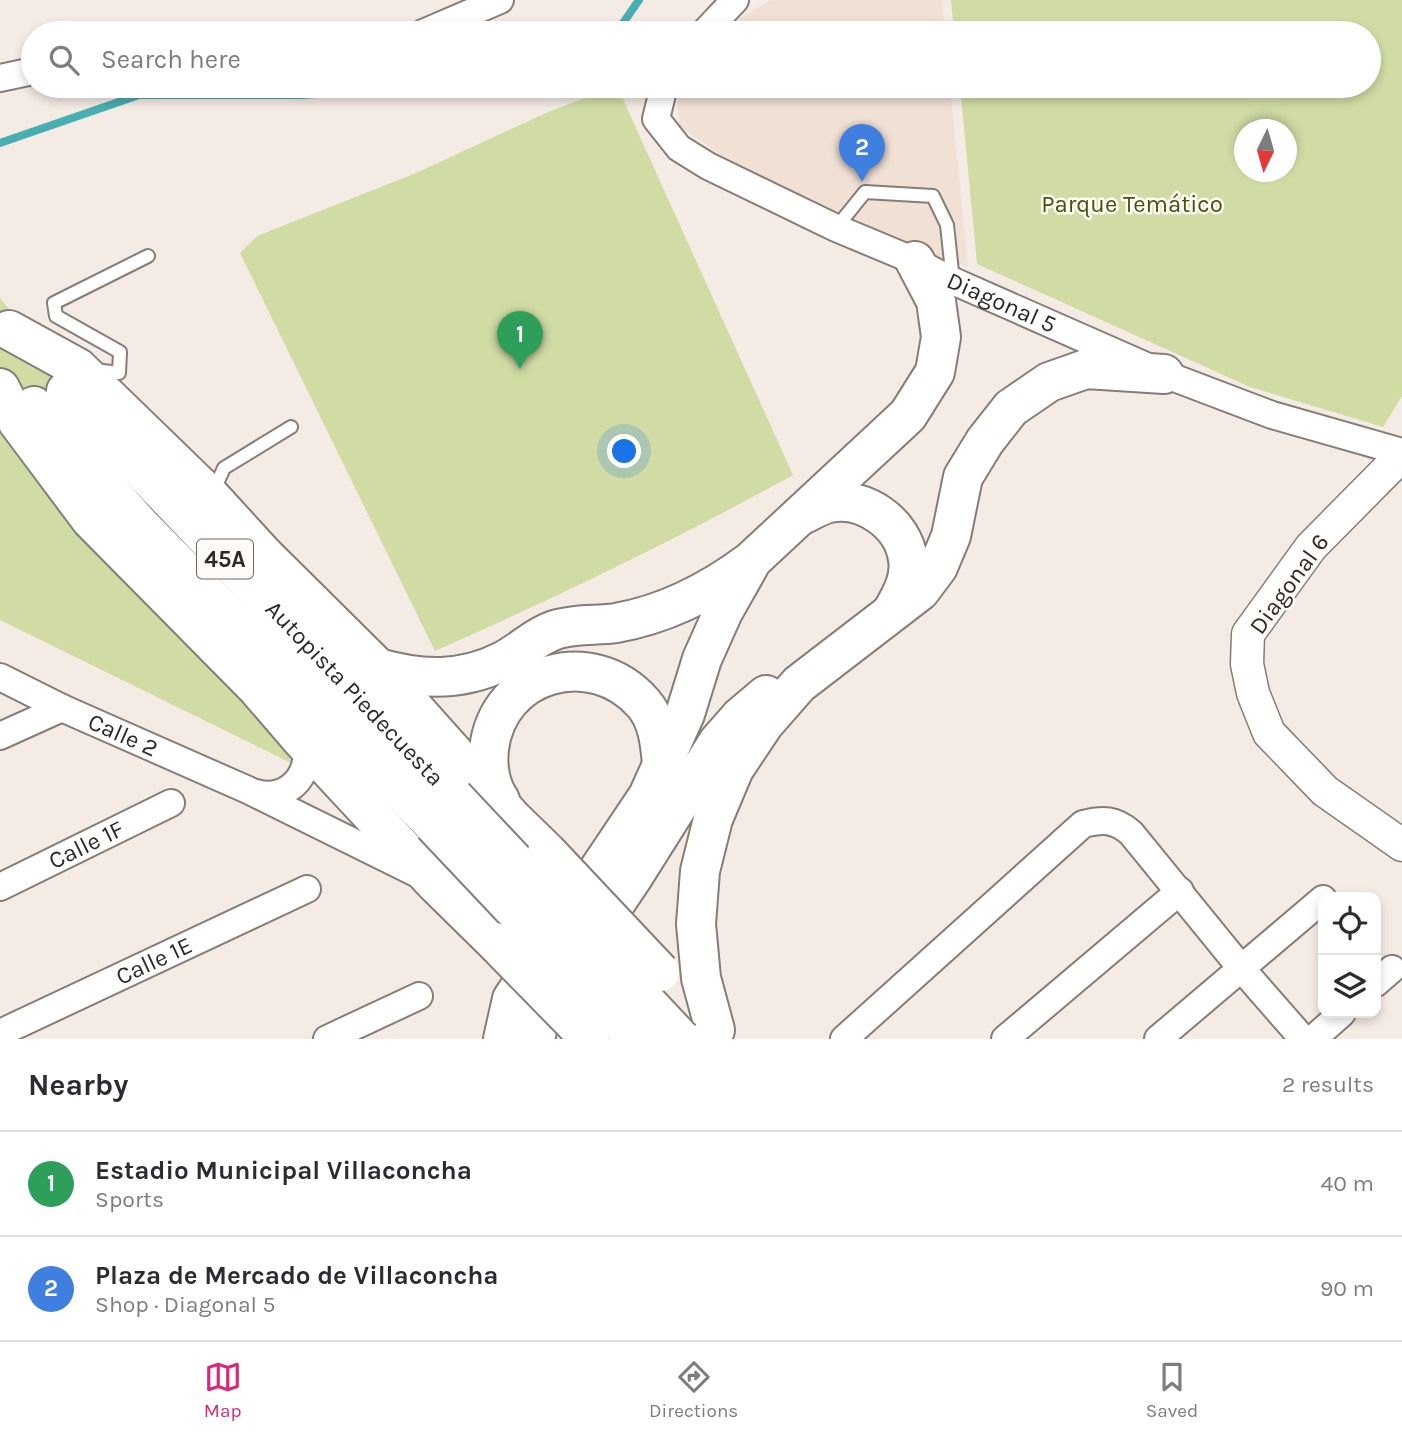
<!DOCTYPE html>
<html lang="en">
<head>
<meta charset="utf-8">
<style>
	body { margin:0; font-family:Karla,sans-serif; background:#f7f7f7; color:#2b2b33 }
	.controls { position:absolute; right:21px; bottom:21px; display:grid; overflow:hidden; border-radius:14px; box-shadow:0 4px 10px #0003 }
	.controls button { width:63px; height:63px; display:grid; place-items:center; padding:0; border:0; border-bottom:2px solid #e1e1e2; background:#fff; color:#2b2b33; font:35px sans-serif }
	.compass { position:absolute; left:1234px; top:119px; width:63px; height:63px; border-radius:50%; background:#fff; box-shadow:0 4px 10px #0003; rotate:185deg }
	.you { position:absolute; left:625px; top:452px; width:24px; height:24px; margin:-18px; border:5px solid #fff; border-radius:50%; background:#1a73e8; box-shadow:0 0 0 10px #1a73e833 }
	.badge { display:grid; place-items:center; width:46px; height:46px; border-radius:50%; background:#db2777; color:#fff; font-size:23px; font-weight:700 }
	.pin { position:absolute; translate:-50% -58px; filter:drop-shadow(0 2px 4px #0008) }
	.pin::after { content:''; position:absolute; top:37px; width:24px; height:21px; background:inherit; clip-path:polygon(0 0,100% 0,50% 100%) }
	.list { margin:0; padding:0; list-style:none }
	h2 { display:flex; justify-content:space-between; align-items:center; height:91px; margin:0; padding:0 28px; font-size:30px }
	h2 small { font-size:23px; font-weight:400; color:#7c7c81 }
	.list li { display:grid; grid-template-columns:46px 1fr auto; gap:21px; align-items:center; box-sizing:border-box; height:105px; padding:0 28px; border-top:2px solid #e1e1e2 }
	.list b { display:block; font-size:26px; white-space:nowrap }
	.list p { margin:0; font-size:23px; white-space:nowrap; color:#7c7c81 }
	.list em { font-size:23px; font-style:normal; color:#7c7c81 }
	.icon { flex:none; width:38px; height:38px; fill:none; stroke:currentColor; stroke-width:2; stroke-linecap:round; stroke-linejoin:round }
	.map { position:relative; flex:none; width:1402px; height:1039px; overflow:hidden }
	.search { position:absolute; background:#fff; box-shadow:0 4px 10px #0003; left:21px; right:21px; top:21px; height:77px; display:flex; align-items:center; gap:18px; box-sizing:border-box; padding:0 24px; border-radius:38px; color:#7c7c81; font-size:26px }
	.sheet { height:301px; background:#fff }
	nav { display:flex; justify-content:space-around; align-items:center; box-sizing:border-box; height:98px; border-top:2px solid #e1e1e2; background:#fff; font-size:19px; color:#7c7c81 }
	nav a { display:grid; justify-items:center; gap:4px }
	nav .on { color:#db2777 }
	.map>svg:first-child { display:block }
	.built { fill:#f1e0d4 }
	.green { fill:#d0dca4; fill-rule:evenodd }
	.lines { fill:none; stroke-linecap:round; stroke-linejoin:round }
	.stream { stroke:#47aeb2; stroke-width:8 }
	.service-casing { stroke:#867d77; stroke-width:16 }
	.minor-casing { stroke:#867d77; stroke-width:30 }
	.tertiary-casing { stroke:#867d77; stroke-width:35 }
	.trunk-casing { stroke:#867d77; stroke-width:42 }
	.service { stroke:#fff; stroke-width:12 }
	.minor { stroke:#fff; stroke-width:26 }
	.tertiary { stroke:#fff; stroke-width:32 }
	.trunk { stroke:#fff; stroke-width:38 }
	.trunk-bridge-casing { stroke:#867d77; stroke-width:42; stroke-linecap:butt }
	.trunk-bridge { stroke:#fff; stroke-width:38 }
	.labels { text-anchor:middle; stroke-width:5; stroke-linejoin:round; paint-order:stroke }
	.shield { fill:#fefaf7; stroke:#6b6865; stroke-width:2 }
	.shield-label { font-size:23px; font-weight:bold; fill:#2c2926 }
	.park-label { font-size:24px; fill:#495307; stroke:#fefaf7 }
	.street-label { font-size:24px; fill:#2c2926; stroke:#fefaf7 }
</style>
</head>
<body>
<div class="map">
<svg width="1402" height="1039" viewBox="0 0 1402 1039">
	<rect width="100%" height="100%" fill="#f5ebe5"/>
	<g class="built">
		<polygon points="771,0 942,0 945,33 722,33 731,23"/>
		<polygon points="677,86 950,86 968,267 802,204 726,159 679,126"/>
	</g>
	<g class="green">
		<path d="M951 0H1402V396L1383 427 1250 387 977 264 960 86H1369V33H954ZM1244 130H1286V172H1244Z"/>
		<path d="M617 86 793 475C677 539 557 597 435 651L240 253 257 236 416 173 548 112Z"/>
		<polygon points="0,298 384,770 344,789 0,620"/>
	</g>
	<g class="lines">
		<g class="stream">
			<polyline points="616,33 639,0"/>
			<polyline points="0,143 139,95 300,95 464,86"/>
		</g>
		<g class="service-casing">
			<g id="service">
				<polyline points="836,228 865,192 933,196 947,225 953,281"/>
				<polyline points="95,370 119,373 120,352 56,316 54,303 148,256"/>
				<polyline points="213,492 224,468 291,427"/>
			</g>
		</g>
		<g class="minor-casing">
			<g id="minor">
				<polyline points="423,33 500,0"/>
				<polyline points="704,33 735,0"/>
				<polyline points="0,78 33,71"/>
				<path id="s1" d="M664 86 656 119 679 148 708 166 836 228 915 261 953 281 1164 374 1272 415 1402 452"/>
				<path id="s2" d="M0 677 62 708 248 790 416 873"/>
				<polyline points="0,736 62,708"/>
				<path d="M256 793C280 800 302 785 306 761 307 754 303 746 301 739"/>
				<path id="s3" d="M0 887 171 803"/>
				<polyline points="1376,983 1392,969"/>
				<path id="s4" d="M0 1033 307 889"/>
				<polyline points="327,1039 419,996"/>
				<path d="M844 1039 1083 824C1103 819 1115 819 1131 833L1241 968 1303 1039"/>
				<polyline points="1005,1039 1180,891"/>
				<polyline points="1158,1039 1323,899"/>
				<polyline points="1313,1039 1342,1013"/>
			</g>
		</g>
		<g class="tertiary-casing">
			<polyline id="tertiary" points="1402,455 1311,547 1248,634 1247,664 1253,693 1269,733 1325,791 1402,845"/>
		</g>
		<g class="trunk-casing">
			<g id="trunk">
				<polyline points="9,330 78,368 211,497 264,555 378,668 513,819 547,852"/>
				<polyline points="0,388 17,421 91,520 257,688 301,739 435,883 495,942"/>
				<path id="s5" d="M66 391 454 797"/>
				<polyline points="34,406 139,524 433,824"/>
				<path d="M804 514C812 510 821 505 829 503 864 496 903 523 908 559 911 578 902 594 893 610"/>
				<path d="M378 668C420 680 462 682 503 661 522 651 537 635 558 629 580 623 596 626 616 623 667 614 711 591 751 561L908 415 935 372 941 337 936 301 915 261"/>
				<path d="M500 800C490 786 487 766 489 749 498 671 592 645 643 703 658 720 660 742 662 764"/>
				<polyline points="715,1030 701,978 696,924 700,871 713,819 734,769 764,724 799,684 920,591 938,567 951,536 963,477 985,441 1011,408 1049,382 1086,369 1164,374"/>
				<polyline points="503,1039 512,999 648,796 685,714 702,659 723,612 749,566"/>
				<polyline points="535,1039 541,1014 633,877 718,742 740,717 766,695"/>
			</g>
		</g>
		<use href="#service" class="service"/>
		<use href="#minor" class="minor"/>
		<use href="#tertiary" class="tertiary"/>
		<use href="#trunk" class="trunk"/>
		<g class="trunk-bridge-casing">
			<g id="trunk-bridge">
				<polyline points="454,797 681,1039"/>
				<polyline points="433,824 636,1039"/>
				<polyline points="547,852 660,972"/>
				<polyline points="495,942 590,1039"/>
			</g>
		</g>
		<use href="#trunk-bridge" class="trunk-bridge"/>
	</g>
	<g class="labels">
		<rect class="shield" x="197" y="539.5" width="56" height="39" rx="5"/>
		<g class="shield-label">
			<text x="225" y="567">45A</text>
		</g>
		<g class="park-label">
			<text x="1132" y="212">Parque Temático</text>
		</g>
		<g class="street-label">
			<text dy="8" stroke="none"><textPath href="#s1" startOffset="429">Diagonal 5</textPath></text>
			<text transform="translate(1289 584) rotate(-54)" y="8">Diagonal 6</text>
			<text dy="8" stroke="none"><textPath href="#s5" startOffset="418">Autopista Piedecuesta</textPath></text>
			<text dy="8" stroke="none"><textPath href="#s2" startOffset="136">Calle 2</textPath></text>
			<text dy="8" stroke="none"><textPath href="#s3" startOffset="96">Calle 1F</textPath></text>
			<text dy="8" stroke="none"><textPath href="#s4" startOffset="170">Calle 1E</textPath></text>
		</g>
	</g>
</svg>
<div class="controls">
<button><svg class="icon" aria-label="locate" viewBox="0 0 24 24"><circle cx="12" cy="12" r="6"/><path d="M12 2v4M12 18v4M2 12h4M18 12h4"/></svg></button>
<button><svg class="icon" aria-label="layers" viewBox="0 0 24 24"><path d="M12 4l9 5-9 5-9-5zM3 14l9 5 9-5"/></svg></button>
</div>
<svg class="compass" viewBox="-18 -18 36 36"><path d="M0-13l5 13h-10z" fill="#e53935"/><path d="M0 13l5-13h-10z" fill="#7c7c81"/></svg>
<div class="you"></div>
<div class="pin badge" style="left:520px;top:369px;background:#2e9e5b">1</div>
<div class="pin badge" style="left:862px;top:182px;background:#3f7fe0">2</div>
<div class="search"><svg class="icon" aria-label="search" viewBox="0 0 24 24"><circle cx="10" cy="10" r="6"/><path d="M15 15l6 6"/></svg>Search here</div>
</div>
<section class="sheet">
<h2>Nearby<small>2 results</small></h2>
<ul class="list">
<li><span class="badge" style="background:#2e9e5b">1</span><div><b>Estadio Municipal Villaconcha</b><p>Sports</p></div><em>40 m</em></li>
<li><span class="badge" style="background:#3f7fe0">2</span><div><b>Plaza de Mercado de Villaconcha</b><p>Shop · Diagonal 5</p></div><em>90 m</em></li>
</ul>
</section>
<nav>
<a class="on"><svg class="icon" aria-label="map" viewBox="0 0 24 24"><path d="M3 6l6-2 6 2 6-2v14l-6 2-6-2-6 2zM9 4v14M15 6v14"/></svg>Map</a>
<a><svg class="icon" aria-label="directions" viewBox="0 0 24 24"><path d="M12 3l9 9-9 9-9-9zM9 14v-3h6M13 9l2 2-2 2"/></svg>Directions</a>
<a><svg class="icon" aria-label="saved" viewBox="0 0 24 24"><path d="M7 4h10v16l-5-4-5 4z"/></svg>Saved</a>
</nav>
</body>
</html>
